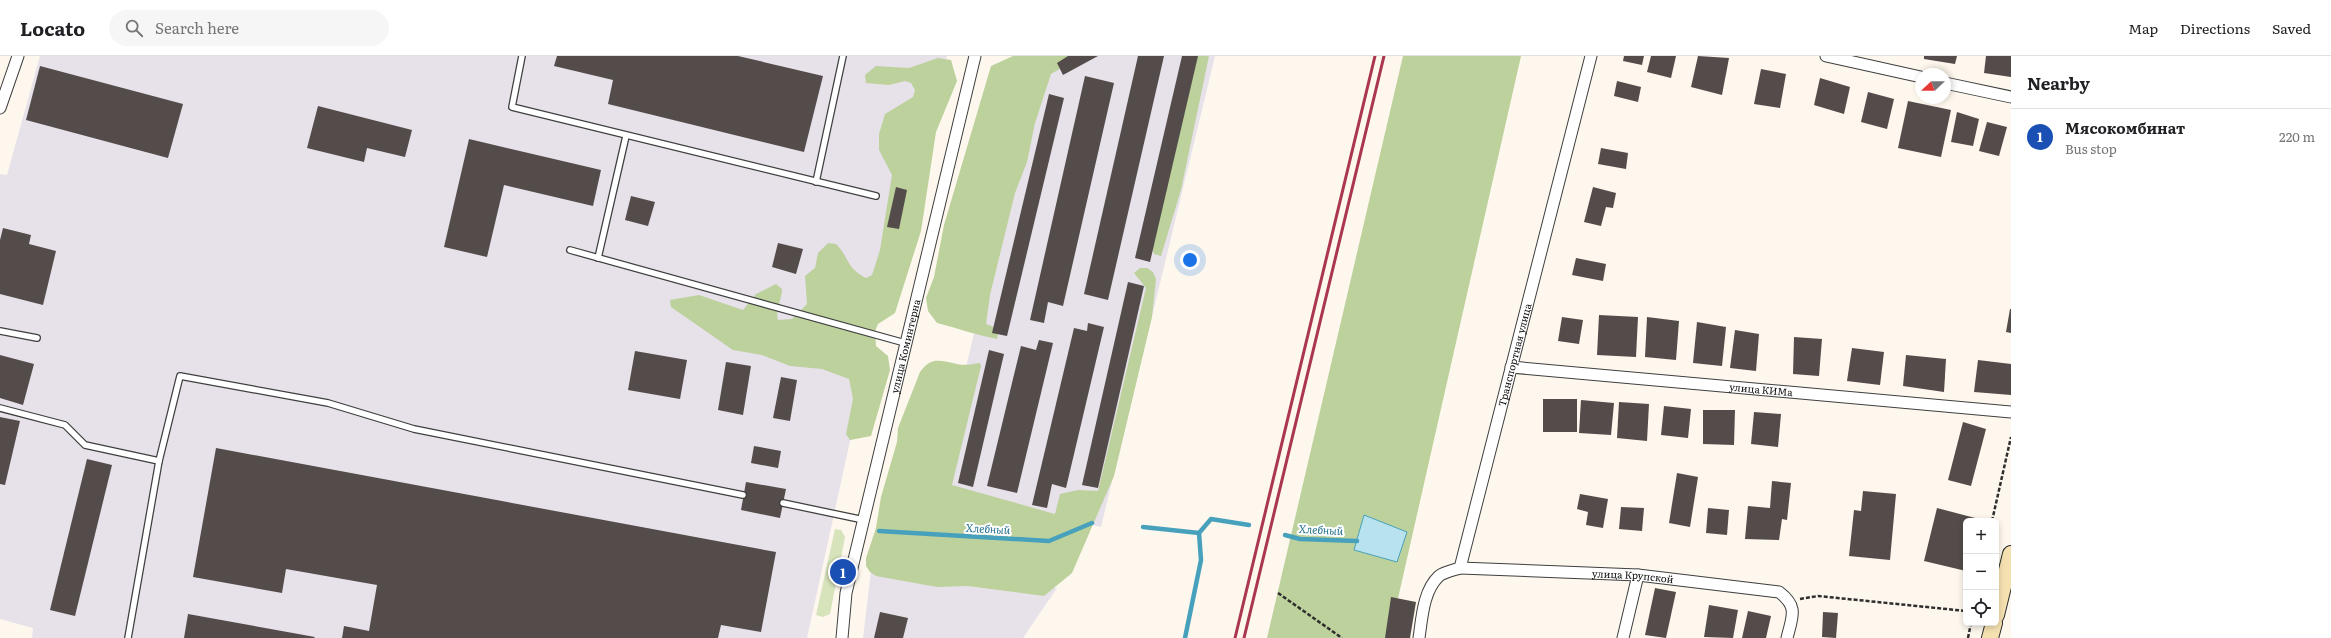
<!DOCTYPE html>
<html lang="en">
<head>
<meta charset="utf-8">
<style>
	body { margin:0; font-family:Literata,serif; background:#f6f6f6; color:#202124 }
	.controls { position:absolute; right:12px; bottom:12px; display:grid; overflow:hidden; border-radius:6px; box-shadow:0 2px 6px #0003 }
	.controls button { width:36px; height:36px; display:grid; place-items:center; padding:0; border:0; border-bottom:1px solid #e0e0e0; background:#fff; color:#202124; font:20px sans-serif }
	.compass { position:absolute; left:1915px; top:12px; width:36px; height:36px; border-radius:50%; background:#fff; box-shadow:0 2px 6px #0003; rotate:248deg }
	.you { position:absolute; left:1190px; top:204px; width:14px; height:14px; margin:-10px; border:3px solid #fff; border-radius:50%; background:#1a73e8; box-shadow:0 0 0 6px #1a73e833 }
	.badge { display:grid; place-items:center; width:26px; height:26px; border-radius:50%; background:#d93025; color:#fff; font-size:13px; font-weight:700 }
	.pin { position:absolute; translate:-50% -50%; border:2px solid #fff; box-shadow:0 1px 4px #0006 }
	.list { margin:0; padding:0; list-style:none }
	h2 { display:flex; justify-content:space-between; align-items:center; height:52px; margin:0; padding:0 16px; font-size:17px }
	h2 small { font-size:13px; font-weight:400; color:#757577 }
	.list li { display:grid; grid-template-columns:26px 1fr auto; gap:12px; align-items:center; box-sizing:border-box; height:56px; padding:0 16px; border-top:1px solid #e0e0e0 }
	.list b { display:block; font-size:15px; white-space:nowrap }
	.list p { margin:0; font-size:13px; white-space:nowrap; color:#757577 }
	.list em { font-size:13px; font-style:normal; color:#757577 }
	.icon { flex:none; width:22px; height:22px; fill:none; stroke:currentColor; stroke-width:2; stroke-linecap:round; stroke-linejoin:round }
	.map { position:relative; flex:none; width:2011px; height:582px; overflow:hidden }
	header { display:flex; align-items:center; gap:24px; box-sizing:border-box; height:56px; padding:0 20px; background:#fff; border-bottom:1px solid #e0e0e0 }
	header strong { font-size:19px }
	nav { display:flex; gap:22px; margin-inline-start:auto; font-size:14px }
	.search { width:280px; height:36px; background:#f6f6f6; display:flex; align-items:center; gap:10px; box-sizing:border-box; padding:0 14px; border-radius:22px; color:#757577; font-size:15px }
	main { display:flex }
	aside { flex:1; background:#fff }
	.map>svg:first-child { display:block }
	.industrial { fill:#e7e1ea }
	.green { fill:#d6e3bb }
	.forest { fill:#bdd19c }
	.water { fill:#b8e3ee; stroke:#48a1bc }
	.lines { fill:none; stroke-linecap:round; stroke-linejoin:round }
	.stream { stroke:#48a1bc; stroke-width:4.5 }
	.building { fill:#534c4a }
	.lane-casing { stroke:#3f3f3f; stroke-width:8 }
	.street-casing { stroke:#3f3f3f; stroke-width:13 }
	.secondary-casing { stroke:#2e2e2e; stroke-width:18 }
	.path { stroke:#2e2e2e; stroke-width:2.5; stroke-dasharray:4 2; stroke-linecap:butt }
	.lane { stroke:#fff; stroke-width:5.5 }
	.street { stroke:#fff; stroke-width:11 }
	.secondary { stroke:#f5e1b0; stroke-width:16 }
	.rail { stroke:#aa364f; stroke-width:3 }
	.labels { text-anchor:middle; stroke-width:4; stroke-linejoin:round; paint-order:stroke }
	.street-label { font-size:10px; fill:#0c0c0c; stroke:#fff }
	.water-label { font-size:11px; font-style:italic; fill:#25728d; stroke:#fff }
</style>
</head>
<body>
<header>
<strong>Locato</strong>
<div class="search"><svg class="icon" aria-label="search" viewBox="0 0 24 24"><circle cx="10" cy="10" r="6"/><path d="M15 15l6 6"/></svg>Search here</div>
<nav><a>Map</a><a>Directions</a><a>Saved</a></nav>
</header>
<main>
<div class="map">
<svg width="2011" height="582" viewBox="0 0 2011 582">
	<rect width="100%" height="100%" fill="#fdf7ed"/>
	<g class="industrial">
		<polygon points="40,0 947,0 867,307 807,582 32,582 33,572 0,563 0,118 7,119"/>
		<polygon points="1040,0 1215,0 1101,471 937,433"/>
		<polygon points="872,506 1057,532 1023,582 863,582"/>
	</g>
	<polygon class="green" points="835,473 841,474 845,481 830,558 823,561 816,559"/>
	<g class="forest">
		<path d="M1013 0H1082L1051 18 1035 67 1027 106 1015 137 990 239 986 268 999 273 997 283C976 279 957 272 937 267L928 255 926 242 934 221 944 169 991 10Z"/>
		<polygon points="1192,0 1209,0 1181,134 1161,200 1154,198 1150,188"/>
		<polygon points="1403,0 1521,0 1389,582 1267,582"/>
		<path d="M938 2 951 4 957 25 936 76 921 175 895 257 878 268 875 275 876 290 888 300 890 314 871 380 850 384 846 378 853 343 849 323 822 313 790 310 762 299 733 294 671 251 670 244 699 239 743 254 756 238 776 228 782 233C782 244 775 253 778 264L792 263 807 248 805 220 815 212 818 197 828 187 836 188C850 202 845 211 866 222L872 219 880 194 892 119 879 94V78L885 58 913 41 915 34 911 27 905 25 889 29 866 27 865 19 876 10 909 12Z"/>
		<path d="M1140 212H1147L1153 216 1156 223 1152 261 1114 420 1072 517 1044 540 968 530 937 531 876 520 870 516 866 510V502L876 472 881 441 897 386 898 372 920 316C932 300 940 305 957 308 964 310 973 308 980 307L981 310 952 429 1055 458 1060 438 1078 434 1098 435 1146 232 1134 217Z"/>
	</g>
	<polygon class="water" points="1364,459 1407,476 1397,506 1354,494"/>
	<g class="lines">
		<g class="stream">
			<polyline points="1143,471 1199,477 1211,463 1249,469"/>
			<polyline points="879,475 1049,485 1092,467"/>
			<polyline points="1285,479 1300,483 1357,485"/>
			<polyline points="1185,582 1201,504 1199,477"/>
		</g>
	</g>
	<g class="building">
		<polygon points="557,0 738,0 823,20 804,96 608,48 613,24 554,10"/>
		<polygon points="1068,0 1098,0 1063,19 1057,7"/>
		<polygon points="1138,0 1164,0 1108,244 1084,238"/>
		<polygon points="1182,0 1198,0 1150,206 1135,202"/>
		<polygon points="1624,0 1644,0 1642,9 1623,5"/>
		<polygon points="1651,0 1676,0 1671,22 1647,16"/>
		<polygon points="1698,0 1729,2 1722,39 1691,31"/>
		<polygon points="1924,0 1957,0 1955,8 1924,3"/>
		<polygon points="1986,0 2011,0 2011,21 1984,17"/>
		<polygon points="40,10 183,48 168,102 26,64"/>
		<polygon points="1761,13 1786,18 1780,52 1754,48"/>
		<polygon points="1085,20 1114,27 1063,250 1048,246 1044,267 1030,264"/>
		<polygon points="1820,22 1850,31 1844,58 1814,49"/>
		<polygon points="1617,25 1641,31 1638,46 1614,40"/>
		<polygon points="1868,36 1894,43 1887,73 1861,66"/>
		<polygon points="1049,38 1064,42 1007,280 992,277"/>
		<polygon points="1908,45 1951,54 1941,101 1898,92"/>
		<polygon points="318,50 412,74 405,101 367,92 364,106 307,92"/>
		<polygon points="1957,56 1979,63 1973,90 1951,86"/>
		<polygon points="1987,66 2007,71 1999,100 1979,95"/>
		<polygon points="469,83 601,114 593,150 504,129 487,201 444,191"/>
		<polygon points="1601,92 1628,97 1626,113 1598,108"/>
		<polygon points="896,131 907,134 899,173 887,171"/>
		<polygon points="1593,131 1616,137 1613,152 1606,151 1601,170 1584,166"/>
		<polygon points="631,140 655,146 648,170 625,164"/>
		<polygon points="3,172 31,179 29,188 56,195 43,249 0,238 0,184"/>
		<polygon points="778,187 803,193 796,218 772,211"/>
		<polygon points="1576,202 1606,208 1603,225 1572,219"/>
		<polygon points="1128,226 1144,230 1098,432 1082,429"/>
		<polygon points="2010,253 2011,253 2011,277 2006,276"/>
		<polygon points="1599,259 1638,261 1636,301 1597,299"/>
		<polygon points="1562,261 1583,264 1579,288 1558,285"/>
		<polygon points="1647,261 1679,265 1676,304 1645,301"/>
		<polygon points="1697,266 1726,271 1722,310 1693,307"/>
		<polygon points="1088,267 1104,271 1066,432 1052,428 1047,452 1032,449 1074,272 1087,275"/>
		<polygon points="1735,274 1759,278 1756,315 1730,312"/>
		<polygon points="1794,281 1822,283 1819,320 1793,318"/>
		<polygon points="1039,284 1053,287 1017,437 987,430 1021,290 1036,294"/>
		<polygon points="1852,292 1884,296 1880,329 1847,325"/>
		<polygon points="989,294 1004,298 973,431 958,427"/>
		<polygon points="635,295 687,304 680,343 628,334"/>
		<polygon points="0,299 34,308 23,349 0,342"/>
		<polygon points="1906,299 1946,303 1944,336 1903,330"/>
		<polygon points="1978,304 2011,308 2011,339 1974,336"/>
		<polygon points="726,306 751,310 743,359 718,354"/>
		<polygon points="781,321 797,324 790,365 773,362"/>
		<rect x="1543" y="343" width="34" height="33"/>
		<polygon points="1581,344 1614,347 1611,379 1579,377"/>
		<polygon points="1619,346 1649,348 1647,385 1617,382"/>
		<polygon points="1664,350 1691,353 1688,382 1661,379"/>
		<polygon points="1703,354 1735,354 1734,389 1703,388"/>
		<polygon points="1754,356 1781,358 1778,391 1751,388"/>
		<polygon points="0,361 20,365 5,429 0,428"/>
		<polygon points="1963,366 1986,373 1971,430 1948,424"/>
		<polygon points="754,390 781,395 778,412 751,407"/>
		<polygon points="216,392 776,496 761,576 721,569 718,582 342,582 344,570 369,575 377,529 286,513 282,537 193,521"/>
		<polygon points="87,403 112,409 75,560 50,554"/>
		<polygon points="1677,417 1698,421 1690,471 1669,467"/>
		<polygon points="1772,425 1791,427 1787,464 1782,463 1779,484 1745,483 1748,450 1770,452"/>
		<polygon points="746,426 786,433 780,462 741,454"/>
		<polygon points="1863,435 1896,438 1890,504 1849,500 1854,454 1861,455"/>
		<polygon points="1580,438 1608,443 1603,472 1586,469 1588,456 1577,453"/>
		<polygon points="1621,451 1644,452 1642,475 1619,473"/>
		<polygon points="1708,452 1729,454 1727,479 1706,477"/>
		<polygon points="1937,452 1979,463 1979,465 1966,465 1966,515 1924,505"/>
		<polygon points="1655,532 1676,536 1666,582 1645,579"/>
		<polygon points="1391,541 1416,546 1410,582 1385,582"/>
		<polygon points="1709,549 1738,554 1733,582 1704,581"/>
		<polygon points="1748,555 1771,560 1766,582 1742,582"/>
		<polygon points="880,556 908,562 903,582 874,582"/>
		<polygon points="1823,556 1838,557 1836,582 1822,581"/>
		<polygon points="188,558 315,581 314,582 184,582"/>
	</g>
	<g class="lines">
		<g class="lane-casing">
			<g id="lane">
				<polyline points="522,0 512,51 876,140"/>
				<polyline points="816,126 843,0"/>
				<polyline points="570,194 905,287"/>
				<polyline points="598,202 626,80"/>
				<polyline points="0,275 37,282"/>
				<polyline points="0,352 65,369 85,389 159,405 180,320 328,347 414,373 743,439"/>
				<polyline points="783,447 864,464"/>
				<polyline points="128,582 159,405"/>
			</g>
		</g>
		<g class="street-casing">
			<g id="street">
				<polyline points="1826,0 1921,21"/>
				<polyline points="1945,27 2011,41"/>
				<polyline points="0,52 18,0"/>
				<path id="s1" d="M1511 311 2011 356"/>
				<path id="s2" d="M1460 512 1638 519 1779 536C1799 551 1792 561 1787 582"/>
				<path id="s3" d="M842 582 846 537 975 0"/>
				<path id="s4" d="M1419 582C1422 562 1423 535 1439 520 1444 516 1454 514 1460 512L1591 0"/>
				<polyline points="1623,582 1638,519"/>
			</g>
		</g>
		<g class="secondary-casing">
			<g id="secondary">
				<polyline points="1996,559 2011,498"/>
				<polyline points="1990,582 1994,567"/>
			</g>
		</g>
		<g class="path">
			<polyline points="1992,465 2011,381"/>
			<polyline points="1278,537 1342,582"/>
			<polyline points="1800,543 1818,540 1966,555"/>
			<polyline points="1968,582 1971,567"/>
		</g>
		<use href="#lane" class="lane"/>
		<use href="#street" class="street"/>
		<use href="#secondary" class="secondary"/>
		<g class="rail">
			<polyline points="1235,582 1375,0"/>
			<polyline points="1244,582 1384,0"/>
		</g>
	</g>
	<g class="labels">
		<g class="street-label">
			<text dy="4" stroke="none"><textPath href="#s3" startOffset="299">улица Коминтерна</textPath></text>
			<text dy="4" stroke="none"><textPath href="#s4" startOffset="309">Транспортная улица</textPath></text>
			<text dy="4" stroke="none"><textPath href="#s1" startOffset="251">улица КИМа</textPath></text>
			<text dy="4" stroke="none"><textPath href="#s2" startOffset="173">улица Крупской</textPath></text>
		</g>
		<g class="water-label">
			<text transform="translate(988 473) rotate(3)" y="4">Хлебный</text>
			<text transform="translate(1321 474) rotate(3)" y="4">Хлебный</text>
		</g>
	</g>
</svg>
<div class="controls">
<button>+</button>
<button>−</button>
<button><svg class="icon" aria-label="locate" viewBox="0 0 24 24"><circle cx="12" cy="12" r="6"/><path d="M12 2v4M12 18v4M2 12h4M18 12h4"/></svg></button>
</div>
<svg class="compass" viewBox="-18 -18 36 36"><path d="M0-13l5 13h-10z" fill="#e53935"/><path d="M0 13l5-13h-10z" fill="#757577"/></svg>
<div class="you"></div>
<div class="pin badge" style="left:843px;top:516px;background:#1a4fb4">1</div>
</div>
<aside>
<h2>Nearby<small></small></h2>
<ul class="list">
<li><span class="badge" style="background:#1a4fb4">1</span><div><b>Мясокомбинат</b><p>Bus stop</p></div><em>220 m</em></li>
</ul>
</aside>
</main>
</body>
</html>
